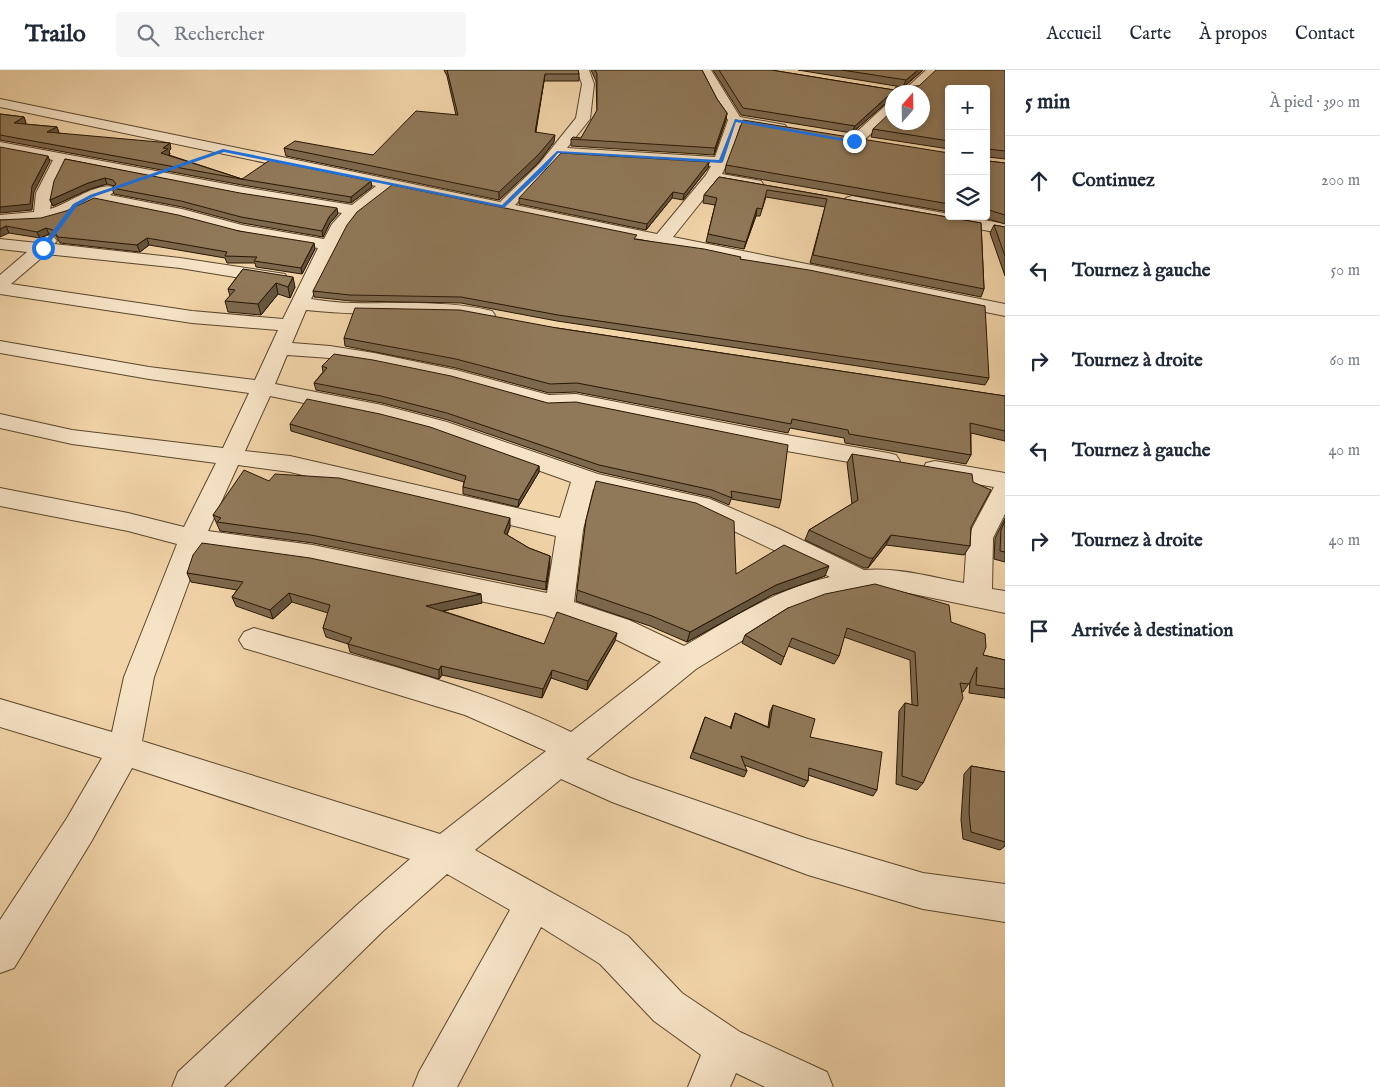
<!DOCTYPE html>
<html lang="fr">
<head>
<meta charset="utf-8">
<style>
	body { margin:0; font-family:"IM FELL English",serif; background:#f6f6f7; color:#1f2937 }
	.controls { position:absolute; right:15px; top:15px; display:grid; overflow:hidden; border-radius:5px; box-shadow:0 2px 8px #0003 }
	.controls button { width:45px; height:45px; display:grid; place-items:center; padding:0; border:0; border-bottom:1px solid #e0e1e3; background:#fff; color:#1f2937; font:25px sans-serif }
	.compass { position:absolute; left:885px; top:15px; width:45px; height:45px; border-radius:50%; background:#fff; box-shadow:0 2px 8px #0003; rotate:20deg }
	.stop { position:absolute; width:15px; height:15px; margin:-11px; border:4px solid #1a73e8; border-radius:50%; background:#fff }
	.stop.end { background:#1a73e8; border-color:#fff; box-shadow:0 1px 5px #0008 }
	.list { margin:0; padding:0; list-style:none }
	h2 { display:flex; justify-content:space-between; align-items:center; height:65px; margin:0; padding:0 20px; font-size:21px }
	h2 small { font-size:16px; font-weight:400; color:#747a83 }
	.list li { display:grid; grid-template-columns:32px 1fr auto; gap:15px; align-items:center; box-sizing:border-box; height:90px; padding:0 20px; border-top:1px solid #e0e1e3 }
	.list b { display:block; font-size:19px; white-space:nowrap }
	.list em { font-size:16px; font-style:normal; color:#747a83 }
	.icon { flex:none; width:28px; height:28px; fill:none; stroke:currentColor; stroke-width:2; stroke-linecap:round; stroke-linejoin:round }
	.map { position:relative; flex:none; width:1005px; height:1017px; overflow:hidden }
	header { display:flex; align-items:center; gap:30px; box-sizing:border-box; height:70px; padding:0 25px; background:#fff; border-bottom:1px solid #e0e1e3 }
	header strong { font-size:24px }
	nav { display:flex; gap:28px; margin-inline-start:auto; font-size:18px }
	.search { width:350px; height:45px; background:#f6f6f7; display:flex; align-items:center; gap:12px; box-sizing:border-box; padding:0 18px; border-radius:5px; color:#747a83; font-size:19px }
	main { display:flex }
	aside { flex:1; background:#fff }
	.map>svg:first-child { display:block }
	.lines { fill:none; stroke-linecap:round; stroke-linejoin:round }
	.minor-casing { stroke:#5a462c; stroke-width:2 }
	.minor { fill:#f6e3c6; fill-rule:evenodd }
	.wall { fill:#7c684d; stroke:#271603 }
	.shaded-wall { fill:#65553e; stroke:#271603 }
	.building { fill:#907959; stroke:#271603 }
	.route { fill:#1a73e8 }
</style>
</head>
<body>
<header>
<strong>Trailo</strong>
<div class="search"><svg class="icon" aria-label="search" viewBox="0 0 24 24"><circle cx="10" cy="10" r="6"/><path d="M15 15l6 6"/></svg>Rechercher</div>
<nav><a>Accueil</a><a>Carte</a><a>À propos</a><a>Contact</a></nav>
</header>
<main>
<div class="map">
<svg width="1005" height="1017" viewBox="0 0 1005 1017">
	<rect width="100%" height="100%" fill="#f1d4a8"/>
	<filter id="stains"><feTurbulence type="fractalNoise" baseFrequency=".004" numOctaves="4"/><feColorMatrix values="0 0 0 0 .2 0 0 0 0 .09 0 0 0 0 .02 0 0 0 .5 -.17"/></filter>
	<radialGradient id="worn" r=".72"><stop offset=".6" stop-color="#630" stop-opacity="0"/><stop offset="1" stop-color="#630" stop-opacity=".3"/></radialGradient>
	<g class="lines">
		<g class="minor-casing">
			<g id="minor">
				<path d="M577 0H589L594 14 590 49 567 78 715 87 728 50 717 35 699 0H711L740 47 780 54 785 55 787 58 785 61 780 62 740 55 730 87 722 104 761 111 763 114 761 117 755 119 717 112 673 167 1005 234V246L392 119 357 147 346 160 311 229C325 231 339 233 353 233 399 234 447 230 492 241L495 245 492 249C476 253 458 247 442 246 396 244 352 245 306 240L292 273 330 276 374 283 456 300 549 325 576 324 770 362 888 383 896 385 900 391 896 397 888 399 770 378 576 338 548 339 452 312 374 295 330 288 287 285 275 314 382 335 447 352 598 404 710 429 777 458 864 500C897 497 931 507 964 513L967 468 994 417 935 407 926 405 923 399 926 393 935 391 1005 403V444L993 468 992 519 1005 521V543L899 521 879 519 820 531 784 545 696 599 586 689 631 708 808 769 923 803 1005 814V852L923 839 808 805 612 732 561 709 475 780 587 842 628 866 682 923 740 962 827 1002 833 1017H765L736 1003 730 1017H688L701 985 654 951 600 894 541 857 457 1017H413L419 1002 510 840 447 804 383 861 224 1017H172L178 1002 357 835 410 789 132 698 91 772 14 898 0 903V850L67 748 102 688 0 657V629L112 662 124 607 177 474 128 461 0 436V418L128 443 184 457 216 393 72 374 0 358V344L72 360 223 378 249 323 149 309 0 283V271L149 297 255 310 278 260 192 253 0 224V205L27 182 0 179V169L38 173C43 166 46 165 54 167L57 171 54 174 180 188 285 204 287 208 285 212 278 214 180 198 46 184 11 214 192 241 283 249 318 178 241 165 180 149 96 132 68 145 43 152 0 155V145L34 142 36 123 53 90 0 80V72L242 117 352 135 376 116 0 37V29L500 132 539 94 576 48 582 14ZM560 87 711 96 706 105 657 164 515 135ZM66 93 242 127 342 143 332 154 324 169 242 155 182 139 110 125 116 120 114 117C97 112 68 134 50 139L55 116ZM270 326 381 349 431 362 571 412 560 448 290 386 245 381ZM238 395 290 402 556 466 547 523 313 475 208 461ZM593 419 694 442 830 507C776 519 731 549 684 576L629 550 574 532 583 460ZM201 479 313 495 545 545 609 566 661 592 571 662C471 613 361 588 254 558L244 562 239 570 244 578 465 645 546 681 440 764 142 671 154 607Z"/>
				<polygon points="926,0 939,0 915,22 902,22"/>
				<polygon points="892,33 892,44 860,74 850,74 848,71 850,68 887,34"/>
				<polygon points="852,126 949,144 949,146 963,146 1005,154 1005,164 846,134 844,131 846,128"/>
			</g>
		</g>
		<use href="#minor" class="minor"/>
	</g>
	<g class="wall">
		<polygon points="444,0 578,0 579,4 579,11 544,11 536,62 554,72 538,93 499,130 286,86 284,78 373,85 456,45 447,6"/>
		<polygon points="591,0 702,0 717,29 727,43 726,50 714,85 571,76 571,69 581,68 597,41 596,11"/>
		<polygon points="713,0 771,0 894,20 902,17 798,0 923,0 904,17 919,16 1005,0 1005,89 988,87 988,91 1005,93 1005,154 985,148 984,146 986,146 986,19 949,19 949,79 871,67 873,59 922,52 892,22 892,32 886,33 852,63 741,45"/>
		<polygon points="0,44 24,47 26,53 24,54 57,57 59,63 58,63 171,79 169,81 170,84 169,85 242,109 372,117 351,133 242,115 0,70"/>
		<polygon points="949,83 949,142 725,103 726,95"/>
		<polygon points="65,89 338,144 330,153 323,167 242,153 182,137 114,124 112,118 114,116 107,114 90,119 53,136 50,130"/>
		<polygon points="709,92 708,98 683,130 672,128 646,160 519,134 519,128"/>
		<polygon points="719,107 981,153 984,219 981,227 810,193 825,137 766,127 760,146 756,146 744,179 706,172 715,135 703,133 704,125"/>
		<polygon points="0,150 239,161 315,179 302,204 256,197 255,193 227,193 225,188 149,175 140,182 60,173 56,166 49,164 40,168 9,163"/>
		<polygon points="994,155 1005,157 1005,206 990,163"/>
		<polygon points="637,169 740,189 989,308 985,315 557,251 461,233 351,231 314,227 313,221"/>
		<polygon points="243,199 295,217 290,228 278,224 261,245 228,242 225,231 230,226 228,219"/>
		<polygon points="557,258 1005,326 1005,371 971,363 971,385 966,394 845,373 844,368 790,358 788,363 576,322 549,323 456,298 345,276 344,268"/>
		<polygon points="322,296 781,430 779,438 731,429 729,435 710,427 599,402 448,350 382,333 316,320 314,313 323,302"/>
		<polygon points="290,354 539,396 539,402 518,437 463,424 463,417 464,412 291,361"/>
		<polygon points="852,384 971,457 970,476 964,485 886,475 868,498 864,498 805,470 809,460 852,434 847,393"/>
		<polygon points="269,411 510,457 507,465 529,478 550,486 546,520 313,473 220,461 213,445"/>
		<polygon points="1005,448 1005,492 994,489 995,468"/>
		<polygon points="586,450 736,504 825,506 772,525 687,572 650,556 576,531"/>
		<polygon points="187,503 482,533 443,541 544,574 615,571 587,620 551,608 542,628 442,605 439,609 350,582 348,574 326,567 323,558 328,543 292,532 273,549 236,536 232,527 237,520 191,512"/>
		<polygon points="788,538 951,552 983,585 1005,590 1005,628 969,623 970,612 963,622 961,622 923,713 917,720 896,714 899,641 905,633 912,635 910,590 844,567 839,586 834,594 788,576 781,595 742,573 745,565"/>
		<polygon points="773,635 810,667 877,720 873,726 808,705 808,711 804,717 744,695 747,701 744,707 690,688 705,647 730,658 735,643 768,657 770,642"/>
		<polygon points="971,696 1005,702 1005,776 1000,780 963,769 961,750 964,704"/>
	</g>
	<g class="shaded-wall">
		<polygon points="918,0 923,0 903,17 906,10"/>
		<polygon points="545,4 544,11 534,70 535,62"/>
		<polygon points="892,25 892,32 886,33 852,63 855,56 888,26"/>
		<polygon points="727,43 726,50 714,85 715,78"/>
		<polygon points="24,47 26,53 17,59 14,53"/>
		<polygon points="57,57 59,63 50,68 47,62"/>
		<polygon points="555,65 554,72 538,93 499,130 499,122"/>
		<polygon points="170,73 171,79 169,81 170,84 163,89 161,83 163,78"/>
		<polygon points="48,86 50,91 34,122 32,140 0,143 0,137 32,116"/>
		<polygon points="709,92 708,98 683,130 684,124"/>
		<polygon points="105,108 107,114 90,119 53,136 50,130 88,113"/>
		<polygon points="371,111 372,117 351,133 351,127"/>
		<polygon points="673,122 672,128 646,160 647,154"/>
		<polygon points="337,138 338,144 330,153 323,167 322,161 329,147"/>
		<polygon points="757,138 756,146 744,179 746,172"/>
		<polygon points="6,156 9,163 0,167 0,159"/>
		<polygon points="46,158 49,164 40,168 37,162"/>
		<polygon points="147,168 149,175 140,182 137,175"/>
		<polygon points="314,173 315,179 302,204 301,198"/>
		<polygon points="293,207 295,217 290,228 288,217"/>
		<polygon points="276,213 278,224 261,245 258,234"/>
		<polygon points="539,396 539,402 518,437 519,430"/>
		<polygon points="510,448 510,457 504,471 504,463"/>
		<polygon points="891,465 886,475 868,498 873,488"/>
		<polygon points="550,486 550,495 546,520 546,512"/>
		<polygon points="829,496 825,506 772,525 687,572 690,562 776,515"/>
		<polygon points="289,523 292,532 273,549 270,540"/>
		<polygon points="481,524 482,533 427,544 426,536"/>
		<polygon points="617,563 615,571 587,620 588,611"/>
		<polygon points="441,596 442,605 439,609 439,600"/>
		<polygon points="552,600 551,608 542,628 543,619"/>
	</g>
	<g class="building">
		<polygon points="447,0 578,0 579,4 545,4 535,62 555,65 538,85 499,122 284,78 295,71 373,85 416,41 458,45"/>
		<polygon points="595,0 702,0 717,29 727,43 715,78 571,69 573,67 581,68 597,40 597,4"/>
		<polygon points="719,0 771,0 894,20 896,17 919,16 936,0 1005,0 1005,81 988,79 988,91 1005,93 1005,145 989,140 986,133 986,19 949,19 949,71 873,59 892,41 892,52 922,52 922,22 892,22 892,25 888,26 855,56 743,38"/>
		<polygon points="842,0 918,0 906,10"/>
		<polygon points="0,44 24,47 14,53 57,57 47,62 170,73 163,78 168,79 161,83 242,109 270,90 371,111 351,127 241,109 0,65"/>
		<polygon points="743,50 949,83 949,134 726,95"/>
		<polygon points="0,77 48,86 32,116 30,134 0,137"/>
		<polygon points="561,83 709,92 684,124 673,122 647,154 519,128"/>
		<polygon points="65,89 240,123 337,138 329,147 322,161 241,147 181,131 112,118 116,114 113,110 105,108 88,113 50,130 54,111"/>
		<polygon points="719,107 981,153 984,219 813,185 827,129 767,120 762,139 757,138 746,172 708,164 717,128 704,125"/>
		<polygon points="392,115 637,165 634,169 704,179 741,187 740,189 809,200 985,236 989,308 558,245 461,227 350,225 313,221 347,155 357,142"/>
		<polygon points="94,128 178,145 239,161 314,173 301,198 254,191 257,187 225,186 227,182 147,168 137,175 58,167 53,160 46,158 37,162 6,156 0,159 0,150 41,148 66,141"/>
		<polygon points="994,155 1005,157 1005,186"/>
		<polygon points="243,199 293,207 288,217 276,213 258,234 225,231 235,220 228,219"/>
		<polygon points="355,238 460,240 557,258 1005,326 1005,361 970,353 971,385 849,364 848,360 792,349 791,354 577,313 550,314 456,289 344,268"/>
		<polygon points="334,284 373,290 451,306 548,333 576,332 788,375 781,430 731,421 732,428 712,420 599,395 447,343 381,326 314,313 327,298 322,296"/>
		<polygon points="307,329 380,344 430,357 539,396 519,430 463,417 466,406 290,354"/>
		<polygon points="852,384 972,404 973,412 991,420 971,457 970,476 891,465 873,488 869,488 809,460 858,430"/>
		<polygon points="244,400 269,411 275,404 339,408 510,448 504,463 529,478 550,486 546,512 311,465 217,452 221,448 213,445"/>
		<polygon points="596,411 696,433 734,451 736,504 784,475 829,496 776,515 690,562 652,546 577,520 586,450"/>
		<polygon points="1005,451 1005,482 1000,481 1001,460"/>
		<polygon points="202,473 310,488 481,524 426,536 544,574 557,542 617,563 588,611 552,600 543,619 441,596 439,600 348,574 352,568 323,558 330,535 289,523 270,540 232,527 243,512 187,503 193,485"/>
		<polygon points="875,514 949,535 951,552 985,564 986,577 983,585 1005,590 1005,619 976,615 977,597 969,614 960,613 963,628 923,713 902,706 905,633 918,636 915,582 847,558 839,586 792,568 784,587 745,565 788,538 825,524"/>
		<polygon points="773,635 815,649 810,667 882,682 877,720 809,698 808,711 741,686 747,701 693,682 705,647 730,657 731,659 735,643 769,658"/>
		<polygon points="971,696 1005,702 1005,772 971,762 969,743"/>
	</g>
	<polygon class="route" points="735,49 857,71 854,73 736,52 723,92 721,93 558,83 546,98 504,138 224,82 93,127 77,136 45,179 40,178 73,134 90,125 223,79 502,135 557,81 719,90"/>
	<rect width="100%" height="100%" filter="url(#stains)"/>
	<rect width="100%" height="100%" fill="url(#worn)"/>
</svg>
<div class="controls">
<button>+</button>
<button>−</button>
<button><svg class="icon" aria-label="layers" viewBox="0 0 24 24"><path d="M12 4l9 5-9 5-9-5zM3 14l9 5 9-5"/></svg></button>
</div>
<svg class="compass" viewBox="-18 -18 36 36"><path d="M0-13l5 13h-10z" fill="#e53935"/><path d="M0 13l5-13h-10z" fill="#747a83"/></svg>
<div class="stop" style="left:43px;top:178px"></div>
<div class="stop end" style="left:854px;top:71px"></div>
</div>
<aside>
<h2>5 min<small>À pied · 390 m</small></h2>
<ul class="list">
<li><svg class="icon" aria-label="ahead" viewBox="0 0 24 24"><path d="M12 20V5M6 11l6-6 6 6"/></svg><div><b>Continuez</b></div><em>200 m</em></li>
<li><svg class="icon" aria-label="left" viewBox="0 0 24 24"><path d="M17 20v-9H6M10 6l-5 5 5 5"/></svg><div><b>Tournez à gauche</b></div><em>50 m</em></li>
<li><svg class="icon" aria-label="right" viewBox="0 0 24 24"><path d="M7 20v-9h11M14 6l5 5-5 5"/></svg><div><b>Tournez à droite</b></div><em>60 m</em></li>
<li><svg class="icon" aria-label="left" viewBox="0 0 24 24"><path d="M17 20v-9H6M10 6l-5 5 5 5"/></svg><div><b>Tournez à gauche</b></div><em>40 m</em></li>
<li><svg class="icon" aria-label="right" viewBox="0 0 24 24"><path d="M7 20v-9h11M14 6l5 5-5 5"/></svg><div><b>Tournez à droite</b></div><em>40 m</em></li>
<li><svg class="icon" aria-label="arrive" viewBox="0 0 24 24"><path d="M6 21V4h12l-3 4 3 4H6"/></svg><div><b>Arrivée à destination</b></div></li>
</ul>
</aside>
</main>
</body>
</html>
